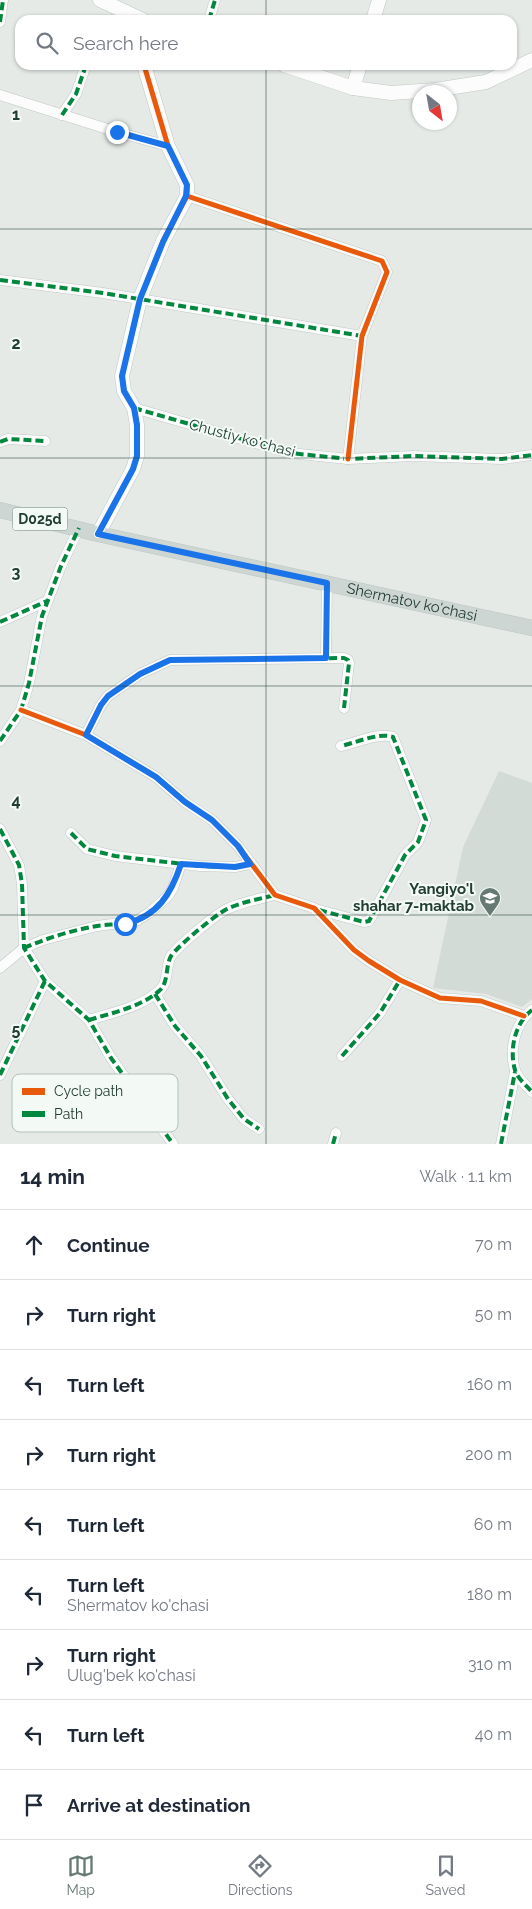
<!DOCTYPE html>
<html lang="en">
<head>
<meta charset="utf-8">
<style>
	body { margin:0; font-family:Raleway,sans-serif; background:#f6f6f7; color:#1f2937 }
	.compass { position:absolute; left:412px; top:85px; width:45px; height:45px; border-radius:50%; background:#fff; box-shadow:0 1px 4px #0004; rotate:149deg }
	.stop { position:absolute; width:15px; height:15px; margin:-11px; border:4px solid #1a73e8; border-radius:50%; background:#fff }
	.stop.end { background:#1a73e8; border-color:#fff; box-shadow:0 1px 5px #0008 }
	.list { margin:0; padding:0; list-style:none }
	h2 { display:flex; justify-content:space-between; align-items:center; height:65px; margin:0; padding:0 20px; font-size:21px }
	h2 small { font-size:16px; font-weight:400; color:#747a83 }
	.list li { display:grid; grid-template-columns:32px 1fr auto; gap:15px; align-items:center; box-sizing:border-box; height:70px; padding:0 20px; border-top:1px solid #e0e1e3 }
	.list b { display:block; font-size:19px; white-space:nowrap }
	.list p { margin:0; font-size:16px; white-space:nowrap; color:#747a83 }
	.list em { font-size:16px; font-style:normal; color:#747a83 }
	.icon { flex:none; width:28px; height:28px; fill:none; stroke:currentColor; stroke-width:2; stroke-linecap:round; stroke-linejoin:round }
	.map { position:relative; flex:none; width:532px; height:1144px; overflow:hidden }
	.search { position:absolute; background:#fff; box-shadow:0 1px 4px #0004; left:15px; right:15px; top:15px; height:55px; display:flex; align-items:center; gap:12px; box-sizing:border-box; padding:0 18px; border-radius:15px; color:#747a83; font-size:19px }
	.sheet { height:695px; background:#fff }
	nav { display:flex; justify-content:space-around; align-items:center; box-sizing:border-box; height:70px; border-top:1px solid #e0e1e3; background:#fff; font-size:14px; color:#747a83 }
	nav a { display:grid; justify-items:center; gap:2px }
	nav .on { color:#667a73 }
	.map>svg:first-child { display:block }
	.built { fill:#d3dbd7 }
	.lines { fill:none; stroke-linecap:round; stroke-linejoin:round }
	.street-casing { stroke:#c2c7c4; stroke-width:11 }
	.secondary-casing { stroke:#c0c8c4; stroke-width:15 }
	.primary-casing { stroke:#bdc6c2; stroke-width:16 }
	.street { stroke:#fbfcfb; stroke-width:10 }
	.secondary { stroke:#fbfcfb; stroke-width:14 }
	.primary { stroke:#ced6d3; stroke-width:15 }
	.quiet { stroke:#00873e; stroke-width:4; stroke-dasharray:8 4; stroke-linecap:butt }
	.cycleway-casing { stroke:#f3f9f5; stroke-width:8 }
	.cycleway { stroke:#e8590c; stroke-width:5 }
	.route { stroke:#1a73e8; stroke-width:6 }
	.grid { fill:none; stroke:#223e34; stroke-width:1; stroke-opacity:0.55 }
	.labels { text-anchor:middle; stroke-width:4; stroke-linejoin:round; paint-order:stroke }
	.shield { fill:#f3f9f5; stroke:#61766e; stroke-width:1 }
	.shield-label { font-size:14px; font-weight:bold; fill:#223e34 }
	.street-label { font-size:15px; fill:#223e34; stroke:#f3f9f5 }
	.poi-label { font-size:15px; font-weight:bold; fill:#223e34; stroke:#f3f9f5; text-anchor:end }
	.key { fill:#f3f9f5; stroke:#b4c1bb; stroke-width:1 }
	.key-label { font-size:14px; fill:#223e34 }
	.grid-label { font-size:16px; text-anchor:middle; font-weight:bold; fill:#223e34; stroke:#f3f9f5; stroke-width:4; stroke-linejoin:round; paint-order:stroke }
</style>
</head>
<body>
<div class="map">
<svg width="532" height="1144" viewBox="0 0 532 1144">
	<rect width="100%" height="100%" fill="#e5eae7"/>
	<polygon class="built" points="499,771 532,783 532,999 522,1007 486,994 433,988 463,847"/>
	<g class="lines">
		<g class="street-casing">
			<g id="street">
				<polyline points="209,20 215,0"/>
				<polyline points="0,22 3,0"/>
				<polyline points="0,95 117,132 168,146"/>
				<polyline points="62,115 76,94 86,65"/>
				<polyline points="187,196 382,261 387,272 362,336 348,459"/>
				<polyline points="0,280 103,293 362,336"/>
				<polyline points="134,408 290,453 348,459 413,456 502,459 532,455"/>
				<polyline points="0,442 8,439 45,441"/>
				<polyline points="0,622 47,601"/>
				<polyline points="326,658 327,583"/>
				<polyline points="21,710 86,735 156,777 185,802 212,820 238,846 275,895 314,908 354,950 369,961 400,980 440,998 481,1001 524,1016"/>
				<polyline points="86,735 101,705 108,696 140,674 170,660 344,658 348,660 349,663 344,708"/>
				<polyline points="0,741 21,710 29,683 42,616 61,566 79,528"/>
				<polyline points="0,829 19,865 22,884 24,948 45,981 89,1020 111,1058 173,1144"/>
				<polyline points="71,833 87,849 115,856 200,866 235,867 250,864"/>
				<path d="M315 909 364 922 369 921 405 855 418 842 426 820 393 737C379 732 355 743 341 746"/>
				<polyline points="0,968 24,948 43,940 97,926 136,921 149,913 168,896 173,888 181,864"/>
				<polyline points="155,994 175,1026 201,1056 228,1099 244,1119 259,1129"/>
				<path d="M532 1010C515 1023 509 1049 515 1070 517 1078 527 1086 532 1092"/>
				<path d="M89 1020C111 1013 141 1007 159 991 169 983 165 967 171 956 179 945 215 915 227 909 241 902 260 899 275 895"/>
				<polyline points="342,1056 380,1013 400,980"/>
				<polyline points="0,1075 45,981"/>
				<polyline points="333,1144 336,1133"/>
				<polyline points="501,1144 515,1072"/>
			</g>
		</g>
		<g class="secondary-casing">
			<g id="secondary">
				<polyline points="100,0 143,20"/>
				<polyline points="373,20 379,0"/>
				<polyline points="284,65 353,88 391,93 435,90 486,82 532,60"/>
				<polyline points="353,88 360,65"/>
				<polyline points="98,534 133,469 137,456 137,425 134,408 124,391 122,376 140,299 163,241 187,196 187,185 168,146 144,65"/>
			</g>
		</g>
		<g class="primary-casing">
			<g id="primary">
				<path id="s1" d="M0 510 98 534 532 628"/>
			</g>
		</g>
		<use href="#street" class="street"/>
		<use href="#secondary" class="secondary"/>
		<use href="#primary" class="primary"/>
		<g class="quiet">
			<polyline points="209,20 215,0"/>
			<polyline points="0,22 3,0"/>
			<polyline points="62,115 76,94 86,65"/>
			<polyline points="0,280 103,293 362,336"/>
			<polyline points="134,408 290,453 348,459 413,456 502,459 532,455"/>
			<polyline points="0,442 8,439 45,441"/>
			<polyline points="0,622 47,601"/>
			<polyline points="326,658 327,583"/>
			<polyline points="86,735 101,705 108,696 140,674 170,660 344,658 348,660 349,663 344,708"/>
			<polyline points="0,741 21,710 29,683 42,616 61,566 79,528"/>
			<polyline points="0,829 19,865 22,884 24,948 45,981 89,1020 111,1058 173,1144"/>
			<polyline points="71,833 87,849 115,856 200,866 235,867 250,864"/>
			<path d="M319 910 364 922 369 921 405 855 418 842 426 820 393 737C379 732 355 743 341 746"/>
			<path d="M24 948C47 938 73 930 97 926 110 924 123 925 135 921 161 913 173 888 181 864"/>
			<polyline points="155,994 175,1026 201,1056 228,1099 244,1119 259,1129"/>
			<path d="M532 1010C515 1023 509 1049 515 1070 517 1078 527 1086 532 1092"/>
			<path d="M89 1020C111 1013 141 1007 159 991 169 983 165 967 171 956 179 945 215 915 227 909 241 902 260 899 275 895"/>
			<polyline points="342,1056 380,1013 400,980"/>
			<polyline points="0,1075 45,981"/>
			<polyline points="333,1144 336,1133"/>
			<polyline points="501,1144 515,1072"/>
		</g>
		<g class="cycleway-casing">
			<g id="cycleway">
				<polyline points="187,196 382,261 387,272 362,336 348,459"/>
				<polyline points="98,534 133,469 137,456 137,425 134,408 124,391 122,376 140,299 163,241 187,196 187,185 168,146 144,65"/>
				<polyline points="21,710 86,735 156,777 185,802 212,820 238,846 275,895 314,908 354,950 369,961 400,980 440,998 481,1001 524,1016"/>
			</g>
		</g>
		<use href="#cycleway" class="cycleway"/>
	</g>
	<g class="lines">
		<path class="route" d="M117 132 168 146 187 185 186 196 163 242 140 299 122 376 124 391 134 408 137 425V456L133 469 98 534 327 583 326 658 170 660 140 674 108 696 101 705 86 735 156 777 185 802 212 820 238 846 250 864 235 867 181 864C171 894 158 916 125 924"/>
	</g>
	<path class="grid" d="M266 0V20M266 65V1144M0 229H532M0 458H532M0 686H532M0 915H532"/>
	<defs>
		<g id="school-pin" transform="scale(1.125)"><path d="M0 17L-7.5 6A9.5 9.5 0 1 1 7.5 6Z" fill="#667a73" stroke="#f3f9f5"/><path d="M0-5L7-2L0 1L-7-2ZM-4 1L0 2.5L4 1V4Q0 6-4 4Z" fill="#fff"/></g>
	</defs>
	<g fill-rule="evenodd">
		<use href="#school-pin" x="490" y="898"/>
	</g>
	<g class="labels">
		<rect class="shield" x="12.5" y="507.5" width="55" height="23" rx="4"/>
		<g class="shield-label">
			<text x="40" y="524">D025d</text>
		</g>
		<g class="street-label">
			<text transform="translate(242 438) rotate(15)" y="5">Chustiy ko'chasi</text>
			<text dy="5" stroke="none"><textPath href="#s1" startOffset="422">Shermatov ko'chasi</textPath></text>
		</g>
		<g class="poi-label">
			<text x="474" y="894">Yangiyo'l<tspan x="474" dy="17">shahar 7-maktab</tspan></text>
		</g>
	</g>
	<rect x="12" y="1074" width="166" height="58" rx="8" class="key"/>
	<rect x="22" y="1088" width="23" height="7" fill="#e8590c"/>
	<rect x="22" y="1111" width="23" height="6" fill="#00873e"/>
	<g class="key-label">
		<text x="54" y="1096">Cycle path</text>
		<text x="54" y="1119">Path</text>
	</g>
	<g class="grid-label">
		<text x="16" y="120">1</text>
		<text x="16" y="349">2</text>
		<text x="16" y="578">3</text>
		<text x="16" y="806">4</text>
		<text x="16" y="1035">5</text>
	</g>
</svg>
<svg class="compass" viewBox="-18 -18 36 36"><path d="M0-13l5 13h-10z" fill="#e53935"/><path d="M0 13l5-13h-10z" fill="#747a83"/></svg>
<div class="stop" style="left:125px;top:924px"></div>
<div class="stop end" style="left:117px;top:132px"></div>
<div class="search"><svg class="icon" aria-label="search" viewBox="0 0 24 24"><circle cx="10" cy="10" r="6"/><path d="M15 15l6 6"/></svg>Search here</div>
</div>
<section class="sheet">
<h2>14 min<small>Walk · 1.1 km</small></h2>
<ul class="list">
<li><svg class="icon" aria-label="ahead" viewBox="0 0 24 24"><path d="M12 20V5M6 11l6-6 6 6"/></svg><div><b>Continue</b></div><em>70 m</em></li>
<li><svg class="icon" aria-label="right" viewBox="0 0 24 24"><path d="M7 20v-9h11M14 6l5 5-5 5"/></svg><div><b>Turn right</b></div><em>50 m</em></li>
<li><svg class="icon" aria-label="left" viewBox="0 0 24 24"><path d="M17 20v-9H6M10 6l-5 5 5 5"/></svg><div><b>Turn left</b></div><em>160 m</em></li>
<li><svg class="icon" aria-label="right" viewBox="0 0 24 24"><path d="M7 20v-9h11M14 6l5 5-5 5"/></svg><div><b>Turn right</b></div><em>200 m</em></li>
<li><svg class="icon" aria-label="left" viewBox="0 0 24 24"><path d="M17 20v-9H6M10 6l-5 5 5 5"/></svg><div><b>Turn left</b></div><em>60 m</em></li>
<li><svg class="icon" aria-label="left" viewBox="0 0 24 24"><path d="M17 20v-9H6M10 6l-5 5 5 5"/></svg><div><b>Turn left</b><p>Shermatov ko'chasi</p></div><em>180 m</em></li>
<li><svg class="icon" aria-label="right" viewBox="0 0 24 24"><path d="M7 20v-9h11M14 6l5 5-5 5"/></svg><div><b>Turn right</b><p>Ulug'bek ko'chasi</p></div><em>310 m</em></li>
<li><svg class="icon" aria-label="left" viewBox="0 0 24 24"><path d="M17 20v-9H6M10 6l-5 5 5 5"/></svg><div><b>Turn left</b></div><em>40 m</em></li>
<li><svg class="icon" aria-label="arrive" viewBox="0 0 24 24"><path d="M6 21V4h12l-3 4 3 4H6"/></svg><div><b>Arrive at destination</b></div></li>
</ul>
</section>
<nav>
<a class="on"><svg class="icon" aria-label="map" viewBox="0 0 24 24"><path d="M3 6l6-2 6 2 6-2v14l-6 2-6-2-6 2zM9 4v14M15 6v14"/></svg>Map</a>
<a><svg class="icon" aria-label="directions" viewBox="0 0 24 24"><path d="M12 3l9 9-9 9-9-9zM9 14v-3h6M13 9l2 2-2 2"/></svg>Directions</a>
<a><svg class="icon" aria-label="saved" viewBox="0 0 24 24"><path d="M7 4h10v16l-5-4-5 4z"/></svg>Saved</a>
</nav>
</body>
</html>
